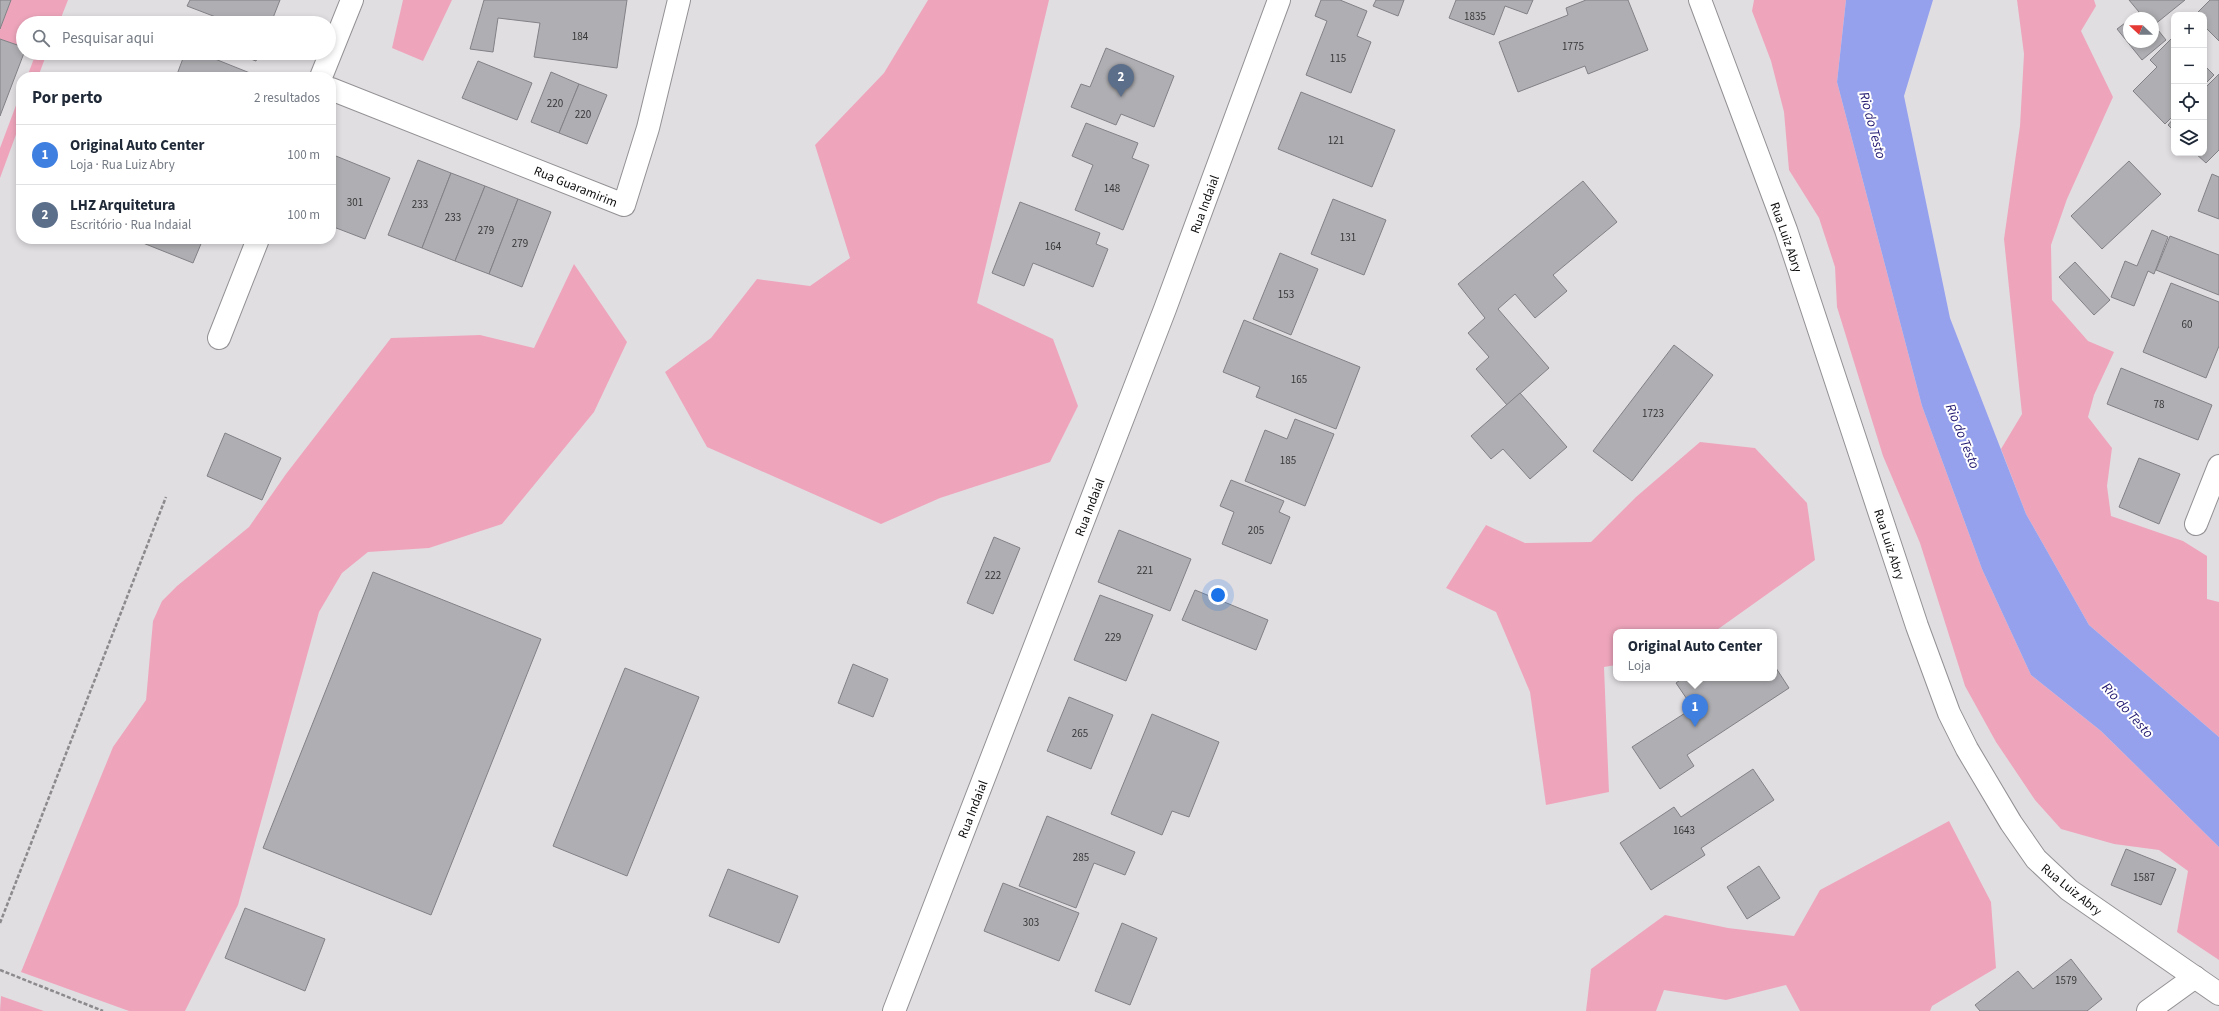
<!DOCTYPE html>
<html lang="pt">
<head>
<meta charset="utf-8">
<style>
	body { margin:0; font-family:"Source Sans 3",sans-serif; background:#f6f6f7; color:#1f2937 }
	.controls { position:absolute; right:12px; top:12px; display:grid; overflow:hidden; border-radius:8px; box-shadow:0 2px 6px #0003 }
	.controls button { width:36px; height:36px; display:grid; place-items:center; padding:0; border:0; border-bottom:1px solid #e0e1e3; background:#fff; color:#1f2937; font:20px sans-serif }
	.compass { position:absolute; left:2123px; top:12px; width:36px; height:36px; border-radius:50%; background:#fff; box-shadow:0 2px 6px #0003; rotate:292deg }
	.you { position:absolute; left:1218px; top:595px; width:14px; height:14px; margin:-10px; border:3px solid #fff; border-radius:50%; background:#1a73e8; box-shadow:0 0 0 6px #1a73e833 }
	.badge { display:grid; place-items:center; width:26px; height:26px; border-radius:50%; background:#0f766e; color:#fff; font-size:13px; font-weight:700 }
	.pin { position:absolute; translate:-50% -33px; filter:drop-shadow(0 1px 2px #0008) }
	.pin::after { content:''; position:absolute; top:21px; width:14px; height:12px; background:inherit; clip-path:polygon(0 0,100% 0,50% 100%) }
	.popup { position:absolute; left:1613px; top:629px; width:164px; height:52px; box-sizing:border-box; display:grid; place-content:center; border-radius:8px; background:#fff; filter:drop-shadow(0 1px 3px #0005); font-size:13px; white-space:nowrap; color:#747a83 }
	.popup b { font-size:15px; color:#1f2937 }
	.popup::after { content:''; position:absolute; left:50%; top:100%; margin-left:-8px; border:8px solid transparent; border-top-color:#fff }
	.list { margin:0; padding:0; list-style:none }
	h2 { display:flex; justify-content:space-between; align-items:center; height:52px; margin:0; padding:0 16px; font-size:17px }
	h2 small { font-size:13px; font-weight:400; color:#747a83 }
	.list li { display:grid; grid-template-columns:26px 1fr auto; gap:12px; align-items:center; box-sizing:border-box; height:60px; padding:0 16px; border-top:1px solid #e0e1e3 }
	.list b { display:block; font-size:15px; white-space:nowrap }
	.list p { margin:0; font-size:13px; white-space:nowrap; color:#747a83 }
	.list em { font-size:13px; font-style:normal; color:#747a83 }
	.icon { flex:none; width:22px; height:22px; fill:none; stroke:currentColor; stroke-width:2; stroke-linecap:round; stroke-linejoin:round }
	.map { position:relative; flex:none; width:2219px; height:1011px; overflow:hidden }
	.search { position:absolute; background:#fff; box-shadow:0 2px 6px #0003; left:16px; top:16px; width:320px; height:44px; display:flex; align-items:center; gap:10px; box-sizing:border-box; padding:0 14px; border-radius:22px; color:#747a83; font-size:15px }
	.panel { position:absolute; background:#fff; box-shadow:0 2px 6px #0003; left:16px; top:72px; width:320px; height:172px; border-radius:16px }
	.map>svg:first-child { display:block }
	.green { fill:#eea5bc }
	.water { fill:#96a1ee }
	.building { fill:#afaeb2; stroke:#828185 }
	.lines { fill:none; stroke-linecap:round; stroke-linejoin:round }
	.minor-casing { stroke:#939194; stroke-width:24 }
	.path { stroke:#8c8a8d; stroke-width:2.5; stroke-dasharray:4 2; stroke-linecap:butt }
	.minor { stroke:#fff; stroke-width:22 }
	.labels { text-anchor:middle; stroke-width:4; stroke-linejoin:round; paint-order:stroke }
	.number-label { font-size:11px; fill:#373638 }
	.street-label { font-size:13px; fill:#0f0e0f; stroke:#fff }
	.water-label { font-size:14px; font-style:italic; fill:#201770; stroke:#fff }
</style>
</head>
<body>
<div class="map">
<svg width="2219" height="1011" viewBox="0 0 2219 1011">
	<rect width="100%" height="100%" fill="#e1dee2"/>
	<g class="green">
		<polygon points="11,0 68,0 59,23 23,23 23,47 0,39 0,29"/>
		<polygon points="403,0 452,0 423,61 392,48"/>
		<polygon points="928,0 1049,0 977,303 1053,339 1078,406 1050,462 940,498 881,524 707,447 665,372 711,338 757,279 810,286 850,258 815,145 884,73"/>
		<polygon points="1754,0 1846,0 1837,82 1922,406 1982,569 2031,675 2101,731 2219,847 2219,960 2177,932 2188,871 2159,850 2114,844 2061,829 2035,800 1996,742 1965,686 1920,543 1883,456 1837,307 1835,267 1819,218 1789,170 1784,112 1771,61 1752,11"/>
		<polygon points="2017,0 2094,0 2096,6 2081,31 2113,97 2067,199 2051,245 2052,300 2088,341 2114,352 2094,395 2088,417 2112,448 2107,486 2111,516 2183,541 2207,556 2207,599 2219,602 2219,737 2089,625 2026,514 2001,449 2022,414 2004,239 2020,126 2024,54"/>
		<polygon points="36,53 47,53 38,77 27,77"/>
		<polygon points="21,92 21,121 0,178 0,148"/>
		<polygon points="574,264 627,342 594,412 502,524 429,548 368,552 342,573 319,612 238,905 185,1011 129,1011 21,972 113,747 146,700 153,621 162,601 177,586 249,527 286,474 391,338 480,335 534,348"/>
		<polygon points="1700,442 1755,448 1807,503 1815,560 1714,632 1616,632 1616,665 1604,667 1609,792 1546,805 1530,692 1496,612 1446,588 1486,525 1525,543 1591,542 1636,497"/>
		<polygon points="1949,821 1991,902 1996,968 1932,1006 1930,1011 1800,1011 1786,985 1726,1000 1664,990 1656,1011 1586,1011 1591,969 1665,915 1728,928 1794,936 1820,890"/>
		<polygon points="1,996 44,1011 0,1011"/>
	</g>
	<polygon class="water" points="1846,0 1933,0 1904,96 1950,318 2026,514 2089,625 2219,737 2219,847 2101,731 2031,675 1982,569 1922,406 1837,82"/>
	<g class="building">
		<polygon points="0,0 11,0 0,29"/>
		<polygon points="190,0 280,0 271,23 219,23 221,19 187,6"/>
		<polygon points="484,0 627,0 617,68 534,57 540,23 498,18 493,52 470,49"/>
		<polygon points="1321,0 1340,0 1367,11 1357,36 1371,42 1351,93 1306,75 1327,21 1315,16"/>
		<polygon points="1376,0 1404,0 1398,16 1373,6"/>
		<polygon points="1456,0 1533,0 1527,14 1505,6 1494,35 1449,18"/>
		<polygon points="1586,0 1628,0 1648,50 1588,74 1585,66 1518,92 1499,42 1568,15 1566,8"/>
		<polygon points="2129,0 2185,0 2154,25 2166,40 2142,60 2117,29 2129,20 2129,42 2153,42 2153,18 2131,18 2139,12"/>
		<polygon points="2210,0 2219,0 2219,41 2204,26 2204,15 2195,15"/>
		<polygon points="2174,36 2174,115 2165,124 2133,91 2157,67 2150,60"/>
		<polygon points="0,39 23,47 24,53 0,116"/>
		<polygon points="1106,48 1174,76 1154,127 1121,114 1116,125 1071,107 1081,84 1090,87"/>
		<polygon points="185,53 200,53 260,77 176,77"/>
		<polygon points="235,53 259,53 256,61"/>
		<polygon points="478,61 532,83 517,120 462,98"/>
		<polygon points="2204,65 2214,75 2204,85"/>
		<polygon points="551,72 579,84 559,133 531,122"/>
		<polygon points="2219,74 2219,150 2206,163 2195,153 2204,153 2204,89"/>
		<polygon points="579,84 607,95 587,144 559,133"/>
		<polygon points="1301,92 1395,130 1372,187 1278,149"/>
		<polygon points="2174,118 2174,131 2168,125"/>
		<polygon points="1086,123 1138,143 1132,158 1149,165 1123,230 1075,210 1093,165 1072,156"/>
		<polygon points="331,154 390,178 365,239 331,226"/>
		<polygon points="418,160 451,173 422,248 388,235"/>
		<polygon points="2129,161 2161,194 2102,249 2071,216"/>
		<polygon points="451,173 485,186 455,261 422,248"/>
		<polygon points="2212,174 2219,177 2219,219 2198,211"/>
		<polygon points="1583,181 1617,222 1553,275 1567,291 1535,318 1515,294 1498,309 1549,368 1507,405 1476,369 1489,357 1468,333 1485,318 1458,284"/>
		<polygon points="485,186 518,199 489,274 455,261"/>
		<polygon points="518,199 551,212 522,287 489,274"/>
		<polygon points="1333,199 1386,220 1364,275 1311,254"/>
		<polygon points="1020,202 1100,233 1096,244 1108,249 1093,287 1033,263 1024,286 992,273"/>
		<polygon points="2152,230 2168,237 2154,274 2148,271 2134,306 2111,297 2125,261 2137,266"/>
		<polygon points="2170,236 2219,255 2219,295 2156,270"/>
		<polygon points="133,239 203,239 193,263"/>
		<polygon points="1280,253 1318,269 1291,335 1253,319"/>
		<polygon points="2075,262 2110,300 2094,315 2059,277"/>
		<polygon points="2171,283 2219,302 2219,346 2206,378 2143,352"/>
		<polygon points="1244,320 1360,367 1336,429 1256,397 1260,387 1223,372"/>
		<polygon points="1674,345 1713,375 1632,481 1593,451"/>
		<polygon points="2121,368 2212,405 2198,440 2107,404"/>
		<polygon points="1520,393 1567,447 1530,479 1503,449 1491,459 1471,436"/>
		<polygon points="1295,419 1334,434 1305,506 1245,481 1265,430 1287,439"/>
		<polygon points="225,433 281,458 262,500 207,476"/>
		<polygon points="2139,458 2180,474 2159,524 2119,507"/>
		<polygon points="1231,480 1284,501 1279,512 1290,517 1271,564 1222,544 1234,512 1220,506"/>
		<polygon points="1119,530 1191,559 1170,611 1098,582"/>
		<polygon points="994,537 1020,548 993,614 967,603"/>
		<polygon points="373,572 541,639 431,915 263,848"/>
		<polygon points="1195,590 1268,620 1256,650 1182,620"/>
		<polygon points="1100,595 1153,615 1126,681 1074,660"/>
		<polygon points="853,664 888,679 873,717 838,703"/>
		<polygon points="1774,665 1789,688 1687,755 1694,766 1660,789 1632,747 1693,708 1676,683 1683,678 1774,678"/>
		<polygon points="625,668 699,697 627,876 553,846"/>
		<polygon points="1069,697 1113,715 1091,769 1047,751"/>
		<polygon points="1152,714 1219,742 1189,817 1172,811 1162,835 1111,814"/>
		<polygon points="1753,769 1774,800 1701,848 1705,855 1651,890 1620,843 1674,807 1681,817"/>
		<polygon points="1047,816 1135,852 1125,875 1094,863 1076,908 1019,886"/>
		<polygon points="2126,849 2176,869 2161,905 2111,885"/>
		<polygon points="1759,866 1780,898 1747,919 1727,887"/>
		<polygon points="728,869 798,896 779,943 709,916"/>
		<polygon points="1003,883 1079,913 1059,961 984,931"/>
		<polygon points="245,908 325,939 305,991 225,958"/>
		<polygon points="1122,923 1157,938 1130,1005 1095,991"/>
		<polygon points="2071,959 2102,999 2087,1011 1980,1011 1975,1005 2018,971 2033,989"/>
	</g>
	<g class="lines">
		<g class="minor-casing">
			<g id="minor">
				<polyline points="1700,0 1786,230 1917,626 1949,713 1967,749 2011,823 2036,859 2069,890 2219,994"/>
				<polyline points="321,77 352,0"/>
				<polyline points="331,89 624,205 648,128 679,0"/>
				<polyline points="219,338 258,239"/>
				<polyline points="2196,524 2219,466"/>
				<polyline points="894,1011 1165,309 1279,0"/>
				<polyline points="2148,1011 2195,977"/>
			</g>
		</g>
		<g class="path">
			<polyline points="0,923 166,497"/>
			<polyline points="0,970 103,1011"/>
		</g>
		<use href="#minor" class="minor"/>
	</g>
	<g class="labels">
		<g class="number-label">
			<text x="1475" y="20">1835</text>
			<text x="580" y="40">184</text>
			<text x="1573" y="50">1775</text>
			<text x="1338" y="62">115</text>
			<text x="555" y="107">220</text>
			<text x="583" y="118">220</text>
			<text x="1336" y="144">121</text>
			<text x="1112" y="192">148</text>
			<text x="355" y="206">301</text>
			<text x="420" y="208">233</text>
			<text x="453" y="221">233</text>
			<text x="486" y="234">279</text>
			<text x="1348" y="241">131</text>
			<text x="520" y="247">279</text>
			<text x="1053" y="250">164</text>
			<text x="1286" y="298">153</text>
			<text x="2187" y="328">60</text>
			<text x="1299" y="383">165</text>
			<text x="2159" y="408">78</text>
			<text x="1653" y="417">1723</text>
			<text x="1288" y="464">185</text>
			<text x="1256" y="534">205</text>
			<text x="1145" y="574">221</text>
			<text x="993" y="579">222</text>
			<text x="1113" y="641">229</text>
			<text x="1080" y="737">265</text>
			<text x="1684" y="834">1643</text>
			<text x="1081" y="861">285</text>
			<text x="2144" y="881">1587</text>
			<text x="1031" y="926">303</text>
			<text x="2066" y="984">1579</text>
		</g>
		<g class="street-label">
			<text transform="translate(576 186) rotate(22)" y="5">Rua Guaramirim</text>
			<text transform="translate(1204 204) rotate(-70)" y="5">Rua Indaial</text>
			<text transform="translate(1787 237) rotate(71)" y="5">Rua Luiz Abry</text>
			<text transform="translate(1089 507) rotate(-69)" y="5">Rua Indaial</text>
			<text transform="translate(1890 544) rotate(72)" y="5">Rua Luiz Abry</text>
			<text transform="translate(972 809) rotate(-69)" y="5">Rua Indaial</text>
			<text transform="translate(2072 889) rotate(39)" y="5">Rua Luiz Abry</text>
		</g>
		<g class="water-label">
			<text transform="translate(1873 125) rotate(75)" y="5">Rio do Testo</text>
			<text transform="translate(1963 436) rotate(68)" y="5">Rio do Testo</text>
			<text transform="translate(2128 710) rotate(48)" y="5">Rio do Testo</text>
		</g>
	</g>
</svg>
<div class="controls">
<button>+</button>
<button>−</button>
<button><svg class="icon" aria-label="locate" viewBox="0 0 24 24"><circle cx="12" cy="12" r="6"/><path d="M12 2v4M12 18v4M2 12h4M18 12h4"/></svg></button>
<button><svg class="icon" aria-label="layers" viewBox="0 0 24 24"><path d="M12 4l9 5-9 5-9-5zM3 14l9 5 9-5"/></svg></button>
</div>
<svg class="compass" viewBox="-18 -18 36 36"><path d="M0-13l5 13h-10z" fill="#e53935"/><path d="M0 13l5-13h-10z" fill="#747a83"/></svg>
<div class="you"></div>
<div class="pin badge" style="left:1695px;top:727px;background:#3f7fe0">1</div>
<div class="popup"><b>Original Auto Center</b>Loja</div>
<div class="pin badge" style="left:1121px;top:97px;background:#5c6f8a">2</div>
<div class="search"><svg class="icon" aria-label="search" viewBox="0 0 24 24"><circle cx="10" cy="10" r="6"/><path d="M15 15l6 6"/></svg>Pesquisar aqui</div>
<section class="panel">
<h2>Por perto<small>2 resultados</small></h2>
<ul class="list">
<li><span class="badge" style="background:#3f7fe0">1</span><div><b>Original Auto Center</b><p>Loja · Rua Luiz Abry</p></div><em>100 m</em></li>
<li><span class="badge" style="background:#5c6f8a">2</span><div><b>LHZ Arquitetura</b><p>Escritório · Rua Indaial</p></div><em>100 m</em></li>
</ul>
</section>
</div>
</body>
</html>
